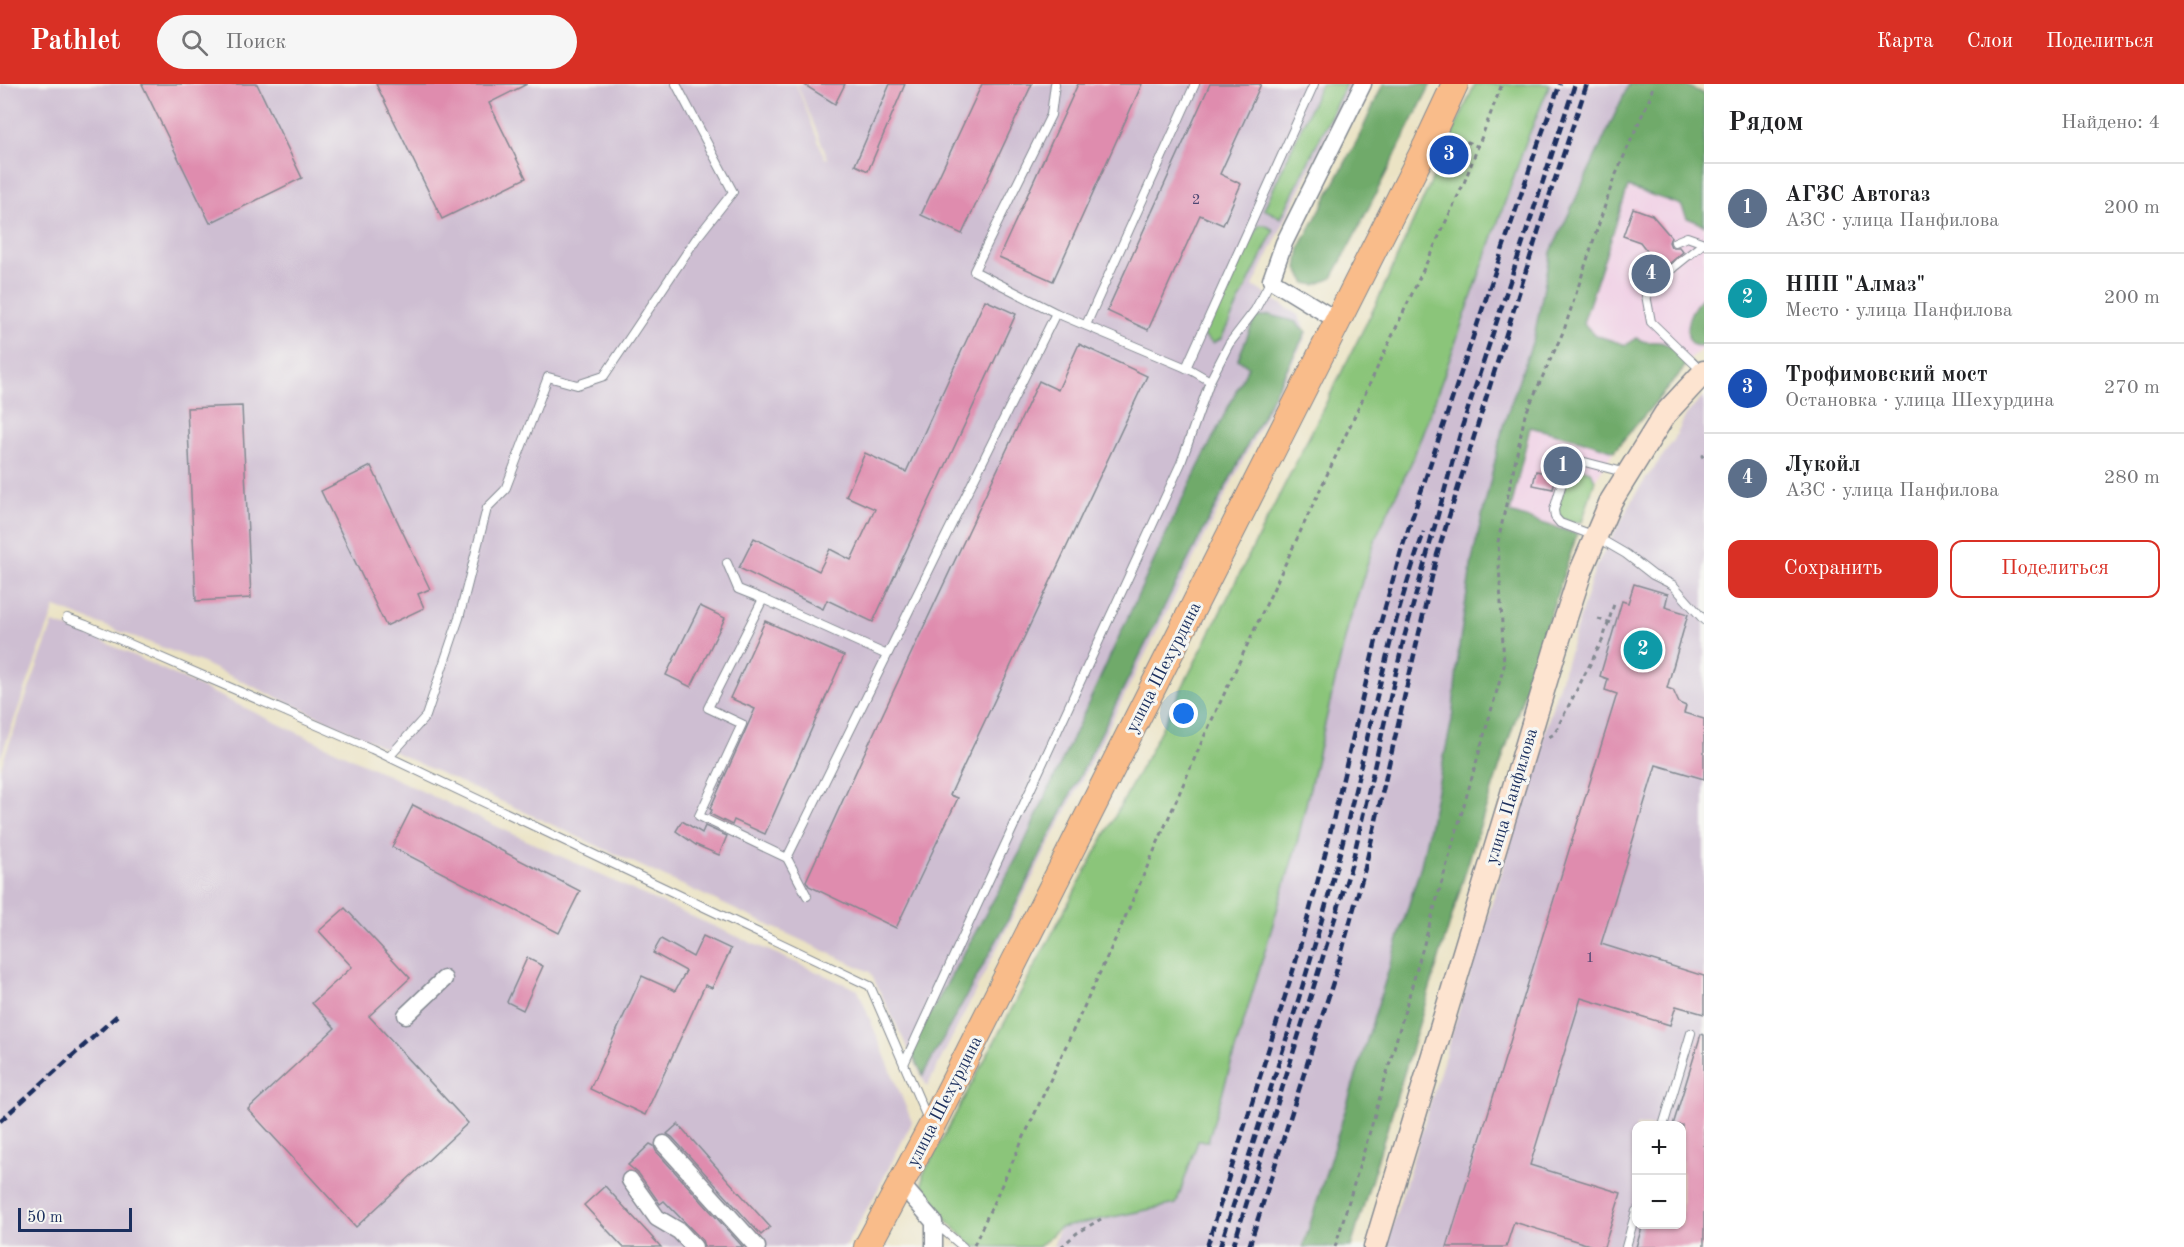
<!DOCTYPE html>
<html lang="ru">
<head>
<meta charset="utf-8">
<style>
	body { margin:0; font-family:"Old Standard TT",serif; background:#f6f6f6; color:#202124 }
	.controls { position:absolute; right:18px; bottom:18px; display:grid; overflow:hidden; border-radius:12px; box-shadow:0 2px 4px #0004 }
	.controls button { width:54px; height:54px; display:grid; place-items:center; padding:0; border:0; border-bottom:2px solid #e0e0e0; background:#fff; color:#202124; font:30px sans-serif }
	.scale { position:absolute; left:18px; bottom:15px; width:114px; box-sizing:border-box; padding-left:6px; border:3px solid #1b2f5e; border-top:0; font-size:16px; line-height:21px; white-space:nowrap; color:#1b2f5e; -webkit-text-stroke:4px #f6f6f2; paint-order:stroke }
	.you { position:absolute; left:1184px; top:630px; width:21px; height:21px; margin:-15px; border:4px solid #fff; border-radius:50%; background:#1a73e8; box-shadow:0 0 0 9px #1a73e833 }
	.badge { display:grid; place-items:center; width:39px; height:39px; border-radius:50%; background:#d93025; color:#fff; font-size:20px; font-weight:700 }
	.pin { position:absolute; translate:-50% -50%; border:3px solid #fff; box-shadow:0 2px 6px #0006 }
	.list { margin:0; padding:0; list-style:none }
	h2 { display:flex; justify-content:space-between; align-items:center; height:78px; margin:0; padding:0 24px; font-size:26px }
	h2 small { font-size:20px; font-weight:400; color:#757577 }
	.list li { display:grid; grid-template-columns:39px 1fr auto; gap:18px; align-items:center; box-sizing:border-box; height:90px; padding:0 24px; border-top:2px solid #e0e0e0 }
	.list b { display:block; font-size:22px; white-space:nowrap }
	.list p { margin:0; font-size:20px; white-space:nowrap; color:#757577 }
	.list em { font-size:20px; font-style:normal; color:#757577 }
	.actions { display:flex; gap:12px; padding:18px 24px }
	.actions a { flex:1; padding:14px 0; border:2px solid #d93025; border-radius:12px; text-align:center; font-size:21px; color:#d93025 }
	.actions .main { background:#d93025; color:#fff }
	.icon { flex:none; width:33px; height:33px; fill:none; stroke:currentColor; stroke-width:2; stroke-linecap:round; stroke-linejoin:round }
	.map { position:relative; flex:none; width:1704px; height:1163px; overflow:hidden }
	header { display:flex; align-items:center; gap:36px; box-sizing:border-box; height:84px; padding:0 30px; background:#d93025; color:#fff }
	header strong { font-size:28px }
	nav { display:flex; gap:33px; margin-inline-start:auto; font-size:21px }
	.search { width:420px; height:54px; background:#f6f6f6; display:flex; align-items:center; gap:15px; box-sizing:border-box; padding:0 21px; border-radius:33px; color:#757577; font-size:22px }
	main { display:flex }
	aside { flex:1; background:#fff }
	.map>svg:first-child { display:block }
	.built { fill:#f0d0e5 }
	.industrial { fill:#cebed2; fill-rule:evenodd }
	.green { fill:#8bc57a; stroke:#537a6c; stroke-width:1.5 }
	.forest { fill:#70aa6a; stroke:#466c64; stroke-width:1.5 }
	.building { fill:#df8cae }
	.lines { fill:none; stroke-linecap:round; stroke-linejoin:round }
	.lane-casing { stroke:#838991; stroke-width:10 }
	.street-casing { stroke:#838991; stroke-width:19 }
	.secondary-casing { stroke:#838991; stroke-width:25 }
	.primary-casing { stroke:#838991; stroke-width:28 }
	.path { stroke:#838991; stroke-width:3; stroke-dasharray:4.5 4.5; stroke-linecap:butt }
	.lane { stroke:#fff; stroke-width:8 }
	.street { stroke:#fff; stroke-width:16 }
	.secondary { stroke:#fde4d0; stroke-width:22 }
	.primary { stroke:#f9bc8a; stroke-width:26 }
	.rail { stroke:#1b2f5e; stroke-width:4.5; stroke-dasharray:9 4.5; stroke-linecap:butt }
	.labels { text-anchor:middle; stroke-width:6; stroke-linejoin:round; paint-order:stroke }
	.number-label { font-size:15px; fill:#4c4672 }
	.street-label { font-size:18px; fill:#1b2f5e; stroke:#f6f6f2 }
</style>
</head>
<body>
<header>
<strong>Pathlet</strong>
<div class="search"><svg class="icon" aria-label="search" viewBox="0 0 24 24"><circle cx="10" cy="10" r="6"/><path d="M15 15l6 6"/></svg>Поиск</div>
<nav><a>Карта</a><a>Слои</a><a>Поделиться</a></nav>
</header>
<main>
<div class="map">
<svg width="1704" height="1163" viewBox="0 0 1704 1163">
	<rect width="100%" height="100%" fill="#f6f6f2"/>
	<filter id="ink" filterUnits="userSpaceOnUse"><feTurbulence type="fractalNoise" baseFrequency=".0167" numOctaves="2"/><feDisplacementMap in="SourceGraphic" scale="12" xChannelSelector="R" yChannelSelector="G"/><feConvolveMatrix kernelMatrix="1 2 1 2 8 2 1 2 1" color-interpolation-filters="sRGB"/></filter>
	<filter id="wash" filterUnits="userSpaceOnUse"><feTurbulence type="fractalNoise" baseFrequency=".008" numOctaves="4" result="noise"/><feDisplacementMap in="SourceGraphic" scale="24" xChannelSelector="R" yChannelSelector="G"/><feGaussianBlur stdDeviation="1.35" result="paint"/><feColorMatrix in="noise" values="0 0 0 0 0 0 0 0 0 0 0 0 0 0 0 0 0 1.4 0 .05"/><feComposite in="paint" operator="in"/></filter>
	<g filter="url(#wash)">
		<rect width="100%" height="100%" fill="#ebe3c4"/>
		<g class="built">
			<polygon points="1628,103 1681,121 1687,134 1704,141 1704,263 1686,279 1670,261 1660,258 1626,261 1595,251 1583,239"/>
			<polygon points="1531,343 1581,356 1614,367 1595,396 1577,450 1510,429"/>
		</g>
		<g class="industrial">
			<polygon points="0,0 796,0 825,74 828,75 797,0 1352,0 1253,202 1298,231 1307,249 1304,256 927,1003 870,888 198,577 55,523 0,675"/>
			<polygon points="1550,0 1629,0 1551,168 1534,253 1503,342 1472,476 1459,563 1452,636 1421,781 1302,1163 1053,1163 1059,1144 1175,1120 1198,1057 1208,1056 1296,763 1348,542 1376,453 1412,377 1443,294 1526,58"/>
			<path d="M1704 312V1163H1386L1595 484 1638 406 1674 356 1686 331ZM1636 1042H1682V1140H1636Z"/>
			<polygon points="53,539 96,554 639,809 858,906 912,1038 875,1111 845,1163 0,1163 0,685"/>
		</g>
		<g class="green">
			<polygon points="1321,0 1346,0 1281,134 1264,125"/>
			<polygon points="1475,0 1550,0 1526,58 1443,294 1412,377 1376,453 1348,542 1296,763 1208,1057 1198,1057 1176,1120 1059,1144 1039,1163 974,1163 935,1125 922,1106 923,1091 1152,663 1377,218"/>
			<polygon points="1259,141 1265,141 1274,146 1221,255 1213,259 1203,251"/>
			<polygon points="1577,383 1590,387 1595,396 1582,438 1575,439 1562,435 1557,426 1569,388"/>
		</g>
		<g class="forest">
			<polygon points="1383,0 1431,0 1355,151 1332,194 1315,201 1306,199 1297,185 1300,163 1358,55"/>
			<path d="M1629 0H1683L1704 10V141L1687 134 1681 121 1628 103 1583 239 1595 251 1626 261 1636 254C1647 260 1648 257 1659 258 1671 259 1678 271 1686 279L1682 287 1614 367 1581 356 1530 343 1510 429 1577 450 1474 760 1351 1163H1303L1421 781 1452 636 1459 563 1472 476 1503 342 1534 253 1551 168Z"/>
			<path d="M1704 212V261L1697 262 1691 260C1682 242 1690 225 1704 212Z"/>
			<polygon points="1270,231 1296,238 1306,248 1173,505 1009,834 923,991 910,966 1020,768 1180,420 1248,283 1238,275 1255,234"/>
		</g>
		<g id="blocks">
			<g class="building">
				<polygon points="142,0 257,0 302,94 210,139"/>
				<polygon points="376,0 527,0 489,19 526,94 442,135"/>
				<polygon points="803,0 845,0 835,20"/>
				<polygon points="890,0 905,0 868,87 855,81"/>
				<polygon points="982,0 1032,0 962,150 921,131"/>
				<polygon points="1078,0 1142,0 1053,197 999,173"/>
				<polygon points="1210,0 1261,0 1220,90 1241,100 1223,141 1200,131 1148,246 1107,227"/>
				<polygon points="1633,124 1652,131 1671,153 1669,158 1671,163 1679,163 1683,168 1662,186 1659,182 1660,175 1658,171 1650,171 1640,158 1623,152"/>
				<polygon points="985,216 1016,230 873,538 827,516 823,525 739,484 754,454 819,487 830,465 851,476 875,425 846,412 865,369 906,388"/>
				<polygon points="1079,260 1147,292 950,711 958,714 896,844 809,802 806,797 864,670 1039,297 1058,306"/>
				<polygon points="242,322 251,514 196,517 187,324"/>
				<polygon points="371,382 430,505 418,510 424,524 386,542 321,407"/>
				<polygon points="1536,387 1556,391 1553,405 1533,401"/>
				<polygon points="1634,500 1668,510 1665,523 1688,530 1667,604 1673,606 1679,619 1686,622 1684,629 1704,635 1704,695 1656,681 1601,860 1704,892 1704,930 1676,922 1670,941 1581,914 1530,1081 1621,1109 1604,1163 1596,1163 1514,1138 1506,1163 1447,1163 1617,610 1605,606 1608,595 1600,592 1622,517 1628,519"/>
				<polygon points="700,522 725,534 691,603 666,591"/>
				<polygon points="765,537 844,572 765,750 734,736 732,741 710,730 712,726 710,725 755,625 730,614"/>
				<polygon points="413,721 580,807 559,849 392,763"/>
				<polygon points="682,737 702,749 705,742 727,752 719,771 696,761 676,747"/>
				<polygon points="345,824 410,894 369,932 468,1039 356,1143 248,1025 335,944 312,919 352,883 319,847"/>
				<polygon points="703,852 731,865 712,904 705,901 645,1031 590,1005 642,892 675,907 686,887 653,869 661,855 693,873"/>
				<polygon points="527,874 543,882 523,926 507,918"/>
				<polygon points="1701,950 1704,951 1704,1163 1636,1163 1643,1140 1682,1140 1682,1041 1673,1041"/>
				<polygon points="678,1040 770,1143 761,1151 672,1053 667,1050"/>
				<polygon points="650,1060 654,1062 656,1067 743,1163 704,1163 702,1156 664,1117 660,1120 639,1090 628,1081"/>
				<polygon points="605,1102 661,1163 623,1163 584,1121"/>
			</g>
		</g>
	</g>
	<g filter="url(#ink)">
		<use href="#blocks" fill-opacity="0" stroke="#838991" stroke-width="1.5"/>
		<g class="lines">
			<g class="lane-casing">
				<g id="lane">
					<polyline points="1055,0 1051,31 974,187 1056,229 1191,286 1210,297"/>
					<polyline points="1675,158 1687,153 1704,159"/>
					<polyline points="1647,211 1654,176"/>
					<polyline points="1086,241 1195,0"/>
					<polyline points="1186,284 1314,0"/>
					<polyline points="1703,288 1651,238 1646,211 1674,183 1704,159"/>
					<polyline points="1627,389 1577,376 1567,382 1554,426 1555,433 1560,439 1595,452 1626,470 1653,491 1673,501 1704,536"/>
					<polyline points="727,479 738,505 763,515"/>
					<polyline points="67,534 86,541 372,665 870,902 929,1038"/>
					<polyline points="887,571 763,515 708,624 742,640 699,732 787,774 1056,229"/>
					<polyline points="389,673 426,632 459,534 487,424 505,406 548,293 577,301 604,292 696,155 733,108 676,0"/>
					<polyline points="787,774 807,812"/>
					<polyline points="904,980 1181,379 1210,297 1229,260 1255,226 1271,196"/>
					<polyline points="1663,1042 1691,949"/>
					<polyline points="934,1138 963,1163"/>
					<polyline points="1626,1163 1636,1127"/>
				</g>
			</g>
			<g class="street-casing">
				<g id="street">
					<polyline points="1338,237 1271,196 1284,159 1363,0"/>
					<polyline points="406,931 444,895"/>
					<polyline points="664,1060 757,1163"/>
					<polyline points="630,1096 657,1134 679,1147 694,1163"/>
					<polyline points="902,1101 934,1138 934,1163"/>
				</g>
			</g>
			<g class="secondary-casing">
				<polyline id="secondary" points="1375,1163 1555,567 1581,487 1611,417 1665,330 1704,288"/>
			</g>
			<g class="primary-casing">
				<polyline id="primary" points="867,1163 931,1043 1427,60 1455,0"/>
			</g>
			<g class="path">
				<polyline points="1458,54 1479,63"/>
				<polyline points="1701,373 1704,371"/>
				<polyline points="1598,535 1615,540"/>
				<polyline points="1549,653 1554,650 1603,555 1615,517"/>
				<polyline points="974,1161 1120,845 1203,655 1464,99 1502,0"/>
				<polyline points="1061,1163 1077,1149 1101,1135"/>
				<polyline points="1335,1163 1373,1037 1504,582 1498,458 1525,331 1564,246 1613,97 1651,11 1653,0"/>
			</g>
			<use href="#lane" class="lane"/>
			<use href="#street" class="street"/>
			<use href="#secondary" class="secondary"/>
			<use href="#primary" class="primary"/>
			<g class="rail">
				<polyline points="0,1037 120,929"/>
				<polyline points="1207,1163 1296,877 1325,770 1378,548 1402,464 1537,63 1560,0"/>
				<path d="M1220 1163C1261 1033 1305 904 1339 772 1367 664 1386 553 1424 448"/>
				<polyline points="1233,1163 1352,779 1404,554 1462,343 1575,0"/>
				<polyline points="1249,1163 1335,892 1365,784 1437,471 1549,113 1587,0"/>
			</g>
		</g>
	</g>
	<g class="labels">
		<g class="number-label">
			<text x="1196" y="120">2</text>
			<text x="1590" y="878">1</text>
		</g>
		<g class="street-label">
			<text transform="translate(1163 583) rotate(-63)" y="6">улица Шехурдина</text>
			<text transform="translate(1511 712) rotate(-73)" y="6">улица Панфилова</text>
			<text transform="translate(944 1017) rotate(-63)" y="6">улица Шехурдина</text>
		</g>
	</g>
</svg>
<div class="controls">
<button>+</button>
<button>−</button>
</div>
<div class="scale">50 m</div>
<div class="you"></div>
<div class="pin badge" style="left:1563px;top:382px;background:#5c6f8a">1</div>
<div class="pin badge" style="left:1643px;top:566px;background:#0f9aa8">2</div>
<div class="pin badge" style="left:1449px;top:71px;background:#1a4fb4">3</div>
<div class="pin badge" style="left:1651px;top:190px;background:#5c6f8a">4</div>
</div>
<aside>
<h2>Рядом<small>Найдено: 4</small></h2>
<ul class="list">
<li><span class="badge" style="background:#5c6f8a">1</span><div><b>АГЗС Автогаз</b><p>АЗС · улица Панфилова</p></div><em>200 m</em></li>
<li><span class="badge" style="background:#0f9aa8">2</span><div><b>НПП &quot;Алмаз&quot;</b><p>Место · улица Панфилова</p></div><em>200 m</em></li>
<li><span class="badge" style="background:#1a4fb4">3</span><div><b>Трофимовский мост</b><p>Остановка · улица Шехурдина</p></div><em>270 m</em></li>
<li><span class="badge" style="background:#5c6f8a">4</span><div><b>Лукойл</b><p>АЗС · улица Панфилова</p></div><em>280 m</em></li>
</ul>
<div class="actions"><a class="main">Сохранить</a><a>Поделиться</a></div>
</aside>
</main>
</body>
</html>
